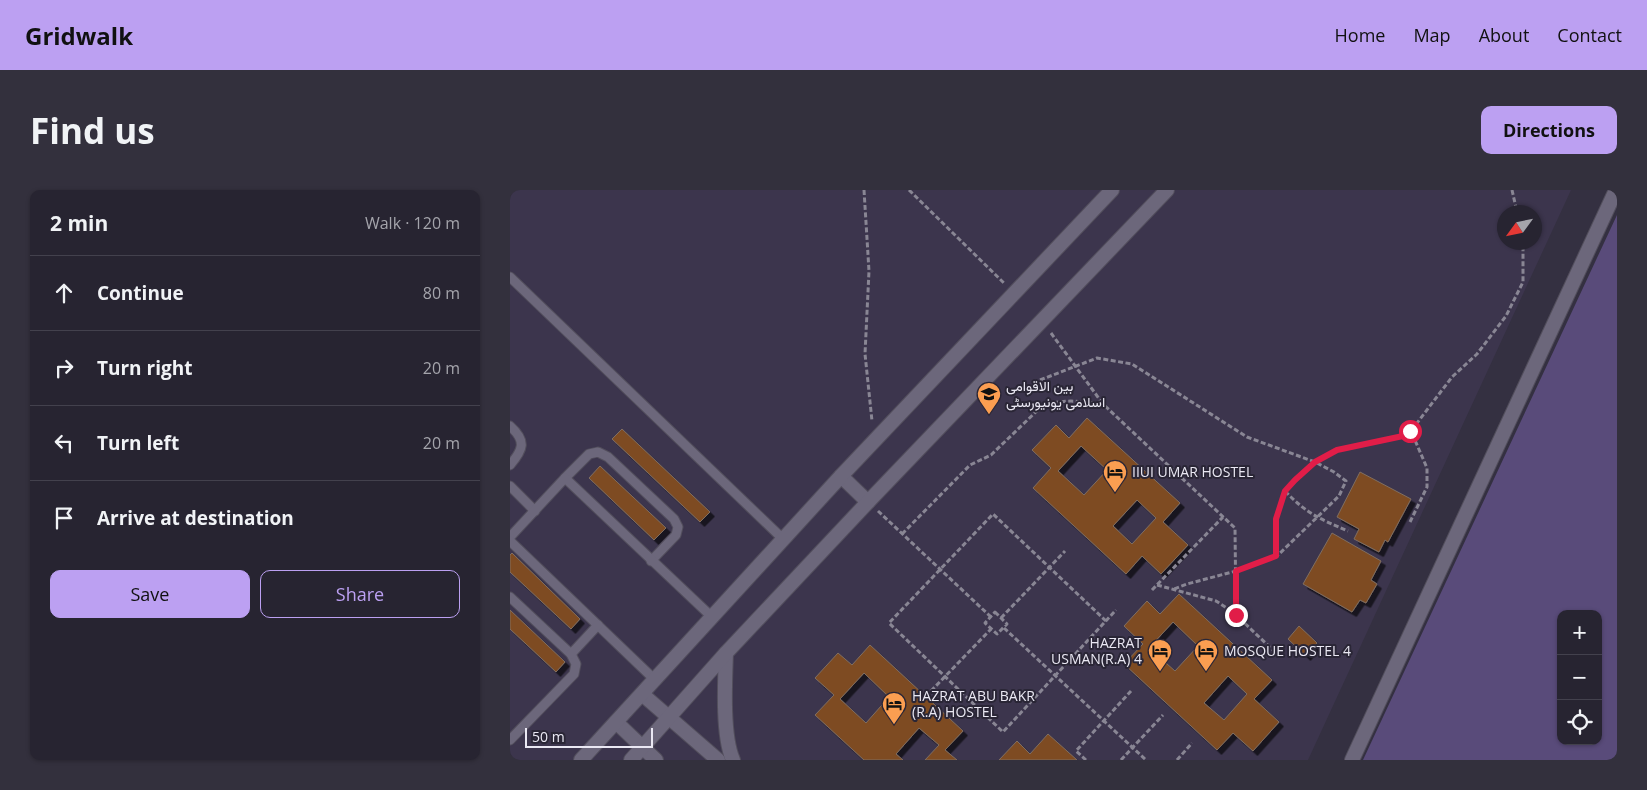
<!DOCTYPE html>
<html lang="en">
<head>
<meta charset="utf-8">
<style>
	body { margin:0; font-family:"Open Sans",Vazirmatn,sans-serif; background:#33303d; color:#f1f3f6 }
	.controls { position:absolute; right:15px; bottom:15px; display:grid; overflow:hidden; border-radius:10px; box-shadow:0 1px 4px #0004 }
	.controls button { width:45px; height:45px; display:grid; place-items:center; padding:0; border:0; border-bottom:1px solid #43414d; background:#272431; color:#f1f3f6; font:25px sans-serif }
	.compass { position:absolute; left:987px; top:15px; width:45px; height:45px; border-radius:50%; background:#272431; box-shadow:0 1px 4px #0004; rotate:237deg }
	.scale { position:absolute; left:15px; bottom:12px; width:128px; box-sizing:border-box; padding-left:5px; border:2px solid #eae8f3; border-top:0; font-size:14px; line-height:18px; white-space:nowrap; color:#eae8f3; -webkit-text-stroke:4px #2a2636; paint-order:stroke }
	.stop { position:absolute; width:15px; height:15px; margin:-11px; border:4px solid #e11d48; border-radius:50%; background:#fff }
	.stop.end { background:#e11d48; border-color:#fff; box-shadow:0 1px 5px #0008 }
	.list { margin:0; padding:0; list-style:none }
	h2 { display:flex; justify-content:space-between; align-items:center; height:65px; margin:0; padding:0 20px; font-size:21px }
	h2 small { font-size:16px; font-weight:400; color:#a4a4ab }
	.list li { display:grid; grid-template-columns:32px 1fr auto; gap:15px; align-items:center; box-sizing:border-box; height:75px; padding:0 20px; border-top:1px solid #43414d }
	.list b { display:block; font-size:19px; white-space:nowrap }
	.list em { font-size:16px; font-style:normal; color:#a4a4ab }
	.actions { display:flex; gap:10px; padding:15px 20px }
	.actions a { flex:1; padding:11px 0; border:1px solid #bca0f2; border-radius:10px; text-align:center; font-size:18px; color:#bca0f2 }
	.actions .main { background:#bca0f2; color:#111 }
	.icon { flex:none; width:28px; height:28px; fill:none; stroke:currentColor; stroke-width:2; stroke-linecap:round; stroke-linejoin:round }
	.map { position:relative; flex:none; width:1107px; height:570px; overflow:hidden; border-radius:10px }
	header { display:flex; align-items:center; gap:30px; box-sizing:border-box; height:70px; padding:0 25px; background:#bca0f2; color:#111 }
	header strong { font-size:24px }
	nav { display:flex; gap:28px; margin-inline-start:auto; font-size:18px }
	.intro { display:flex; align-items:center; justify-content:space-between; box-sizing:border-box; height:120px; padding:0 30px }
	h1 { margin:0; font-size:35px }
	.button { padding:12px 22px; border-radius:10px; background:#bca0f2; color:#111; font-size:18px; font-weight:700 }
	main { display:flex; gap:30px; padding:0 30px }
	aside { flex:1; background:#272431; border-radius:10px; box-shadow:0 1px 4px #0004 }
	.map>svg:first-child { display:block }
	.built { fill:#3c354d; fill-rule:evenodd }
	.green { fill:#594b7a; fill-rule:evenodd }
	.building { fill:#7e4b20; stroke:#806e61; fill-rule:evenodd; filter:url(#shadow) }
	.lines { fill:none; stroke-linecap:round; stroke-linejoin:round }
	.service-casing { stroke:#524e5c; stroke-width:11 }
	.minor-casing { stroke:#524e5c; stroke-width:16 }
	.tertiary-casing { stroke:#524e5c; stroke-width:16 }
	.path { stroke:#898694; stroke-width:3; stroke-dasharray:5 2.5; stroke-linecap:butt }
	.service { stroke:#6c677b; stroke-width:9 }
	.minor { stroke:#6c677b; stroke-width:14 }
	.tertiary { stroke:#6c677b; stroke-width:14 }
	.route { stroke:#e11d48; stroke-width:6 }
	.labels { text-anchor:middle; stroke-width:4; stroke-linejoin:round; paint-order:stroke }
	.poi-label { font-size:14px; fill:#eae8f3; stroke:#2a2636; text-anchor:start }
</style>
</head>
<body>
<header>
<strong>Gridwalk</strong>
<nav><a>Home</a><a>Map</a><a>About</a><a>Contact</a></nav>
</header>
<div class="intro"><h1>Find us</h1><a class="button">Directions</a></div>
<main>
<aside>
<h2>2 min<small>Walk · 120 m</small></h2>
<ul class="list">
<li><svg class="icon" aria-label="ahead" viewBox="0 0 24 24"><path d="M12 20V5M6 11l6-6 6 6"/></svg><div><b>Continue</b></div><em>80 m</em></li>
<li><svg class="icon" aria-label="right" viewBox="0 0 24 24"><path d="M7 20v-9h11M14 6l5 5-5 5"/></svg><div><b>Turn right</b></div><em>20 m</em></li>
<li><svg class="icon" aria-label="left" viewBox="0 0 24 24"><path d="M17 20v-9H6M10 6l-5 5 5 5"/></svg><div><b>Turn left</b></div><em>20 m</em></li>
<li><svg class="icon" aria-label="arrive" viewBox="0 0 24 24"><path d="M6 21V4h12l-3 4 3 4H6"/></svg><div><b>Arrive at destination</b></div></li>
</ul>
<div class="actions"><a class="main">Save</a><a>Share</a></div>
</aside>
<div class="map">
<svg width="1107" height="570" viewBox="0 0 1107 570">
	<defs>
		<filter id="shadow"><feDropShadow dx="4.5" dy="4.5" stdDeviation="0" flood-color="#0009"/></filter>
	</defs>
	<rect width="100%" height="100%" fill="#343041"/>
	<path class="built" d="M0 0H1061L798 570H0ZM994 22H1024V52H994Z"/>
	<path class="green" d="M1107 25V570H853ZM1051 424H1088V551H1051Z"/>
	<g class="building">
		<path d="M577 228 670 313 653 332 678 355 651 384 632 366 616 384 523 298 541 278 522 260 546 235 559 248ZM571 256 597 280 574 305 548 281ZM627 310 646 328 622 354 603 336Z"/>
		<polygon points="112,239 200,322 190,332 102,249"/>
		<polygon points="90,276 156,338 144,350 79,288"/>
		<polygon points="850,282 901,309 878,352 875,350 869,362 844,349 849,339 827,327"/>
		<polygon points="822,343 871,371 861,390 867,394 856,413 850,410 842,422 793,394"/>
		<polygon points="2,363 70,429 61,439 0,382 0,365"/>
		<path d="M669 404 762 490 744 509 769 532 743 561 723 543 707 560 614 474 633 454 614 436 637 411 650 424ZM663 432 688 456 665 481 639 458ZM718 486 737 504 714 530 694 513Z"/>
		<polygon points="0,420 55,472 46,482 0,439"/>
		<polygon points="789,436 807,453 796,466 778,449"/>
		<path d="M360 455 453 541 435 560 447 570H415L429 555 409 538 386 564 393 570H354L305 525 324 505 305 488 328 463 342 475ZM354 483 379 507 356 533 330 509Z"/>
		<polygon points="538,544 567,570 489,570 507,551 520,564"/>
	</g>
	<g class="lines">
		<g class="service-casing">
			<g id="service">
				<polyline points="0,87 273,349"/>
				<path d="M0 236C17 251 13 260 0 275"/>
				<polyline points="55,288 79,264 88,262 98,267 164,329 168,337 166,345 141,371"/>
				<polyline points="0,296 25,321"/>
				<polyline points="0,347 55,288 202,427"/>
				<polyline points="0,351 144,489"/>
				<polyline points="0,407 61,464 66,474 64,484 0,550"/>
				<polyline points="61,464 88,435"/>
			</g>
		</g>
		<g class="minor-casing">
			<polyline id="minor" points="842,570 1106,0"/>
		</g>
		<g class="tertiary-casing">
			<g id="tertiary">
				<polyline points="331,286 358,312"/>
				<path d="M216 463C215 491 212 545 223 570"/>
				<polyline points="132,504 208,570"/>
				<polyline points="106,532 146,570"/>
				<polyline points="71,570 331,286 602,0"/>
				<polyline points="121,570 216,463 358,312 657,0"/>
			</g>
		</g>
		<g class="path">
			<polyline points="354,0 359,81 355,164 362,231"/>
			<polyline points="399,0 495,94"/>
			<polyline points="1002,0 1007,22"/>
			<polyline points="541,143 593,214"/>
			<polyline points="530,190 587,168 622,174 737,247 805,272 824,282 836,291 829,306 767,366 726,381 677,394 664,399"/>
			<path d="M775 301C797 324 810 329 838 341"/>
			<polyline points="368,321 481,427"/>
			<polyline points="900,332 917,297 917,278 901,241"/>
			<path d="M392 344 460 275 481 265 531 217C550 208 574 211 594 215L725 338 726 425 766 463"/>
			<polyline points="767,365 766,329 775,301 785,290 805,272 827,260 893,246 901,241 942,187 967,164 996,126 1013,92 1013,52"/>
			<polyline points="647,395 706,411 726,424"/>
			<polyline points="642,400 713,327"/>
			<polygon points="485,422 497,434 487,444 475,433"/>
			<polyline points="491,428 555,361"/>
			<polyline points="596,431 483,324 379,433 493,542 606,420"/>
			<polyline points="494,438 636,570"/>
			<polyline points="421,501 481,439"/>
			<polyline points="576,570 566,561 621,501"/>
			<polyline points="611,570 653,525"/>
			<polyline points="667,570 682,553"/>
		</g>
		<use href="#service" class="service"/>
		<use href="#minor" class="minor"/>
		<use href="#tertiary" class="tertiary"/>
	</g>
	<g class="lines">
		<polyline class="route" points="726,425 726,381 766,366 766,329 775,301 785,290 805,272 827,260 893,246 900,241"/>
	</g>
	<defs>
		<g id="university-pin" transform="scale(1.25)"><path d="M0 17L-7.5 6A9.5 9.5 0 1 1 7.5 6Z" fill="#fb9e51" stroke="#2a2636"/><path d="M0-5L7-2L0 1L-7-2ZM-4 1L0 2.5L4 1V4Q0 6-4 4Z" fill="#111"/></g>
		<g id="hotel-pin" transform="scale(1.25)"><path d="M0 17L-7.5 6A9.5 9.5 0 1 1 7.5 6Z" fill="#fb9e51" stroke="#2a2636"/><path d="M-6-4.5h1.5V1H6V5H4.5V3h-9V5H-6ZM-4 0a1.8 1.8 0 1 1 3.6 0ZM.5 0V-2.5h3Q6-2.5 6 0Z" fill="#111"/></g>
	</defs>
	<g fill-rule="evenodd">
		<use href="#university-pin" x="479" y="204"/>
		<use href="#hotel-pin" x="605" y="282"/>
		<use href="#hotel-pin" x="650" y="461"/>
		<use href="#hotel-pin" x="696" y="461"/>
		<use href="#hotel-pin" x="384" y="514"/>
	</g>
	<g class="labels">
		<g class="poi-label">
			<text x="496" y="201">بین الاقوامی<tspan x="496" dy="16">اسلامی یونیورسٹی</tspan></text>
			<text x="622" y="287">IIUI UMAR HOSTEL</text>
			<text x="632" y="458" text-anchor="end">HAZRAT<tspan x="632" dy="16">USMAN(R.A) 4</tspan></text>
			<text x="714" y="466">MOSQUE HOSTEL 4</text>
			<text x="402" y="511">HAZRAT ABU BAKR<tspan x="402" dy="16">(R.A) HOSTEL</tspan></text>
		</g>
	</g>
</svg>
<div class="controls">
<button>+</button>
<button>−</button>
<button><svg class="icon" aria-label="locate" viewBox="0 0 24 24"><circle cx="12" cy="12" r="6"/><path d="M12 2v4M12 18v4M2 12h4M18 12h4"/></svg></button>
</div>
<svg class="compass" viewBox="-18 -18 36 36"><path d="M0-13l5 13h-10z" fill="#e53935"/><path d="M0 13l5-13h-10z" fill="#a4a4ab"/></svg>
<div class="scale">50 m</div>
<div class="stop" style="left:900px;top:241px"></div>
<div class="stop end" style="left:726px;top:425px"></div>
</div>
</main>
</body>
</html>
